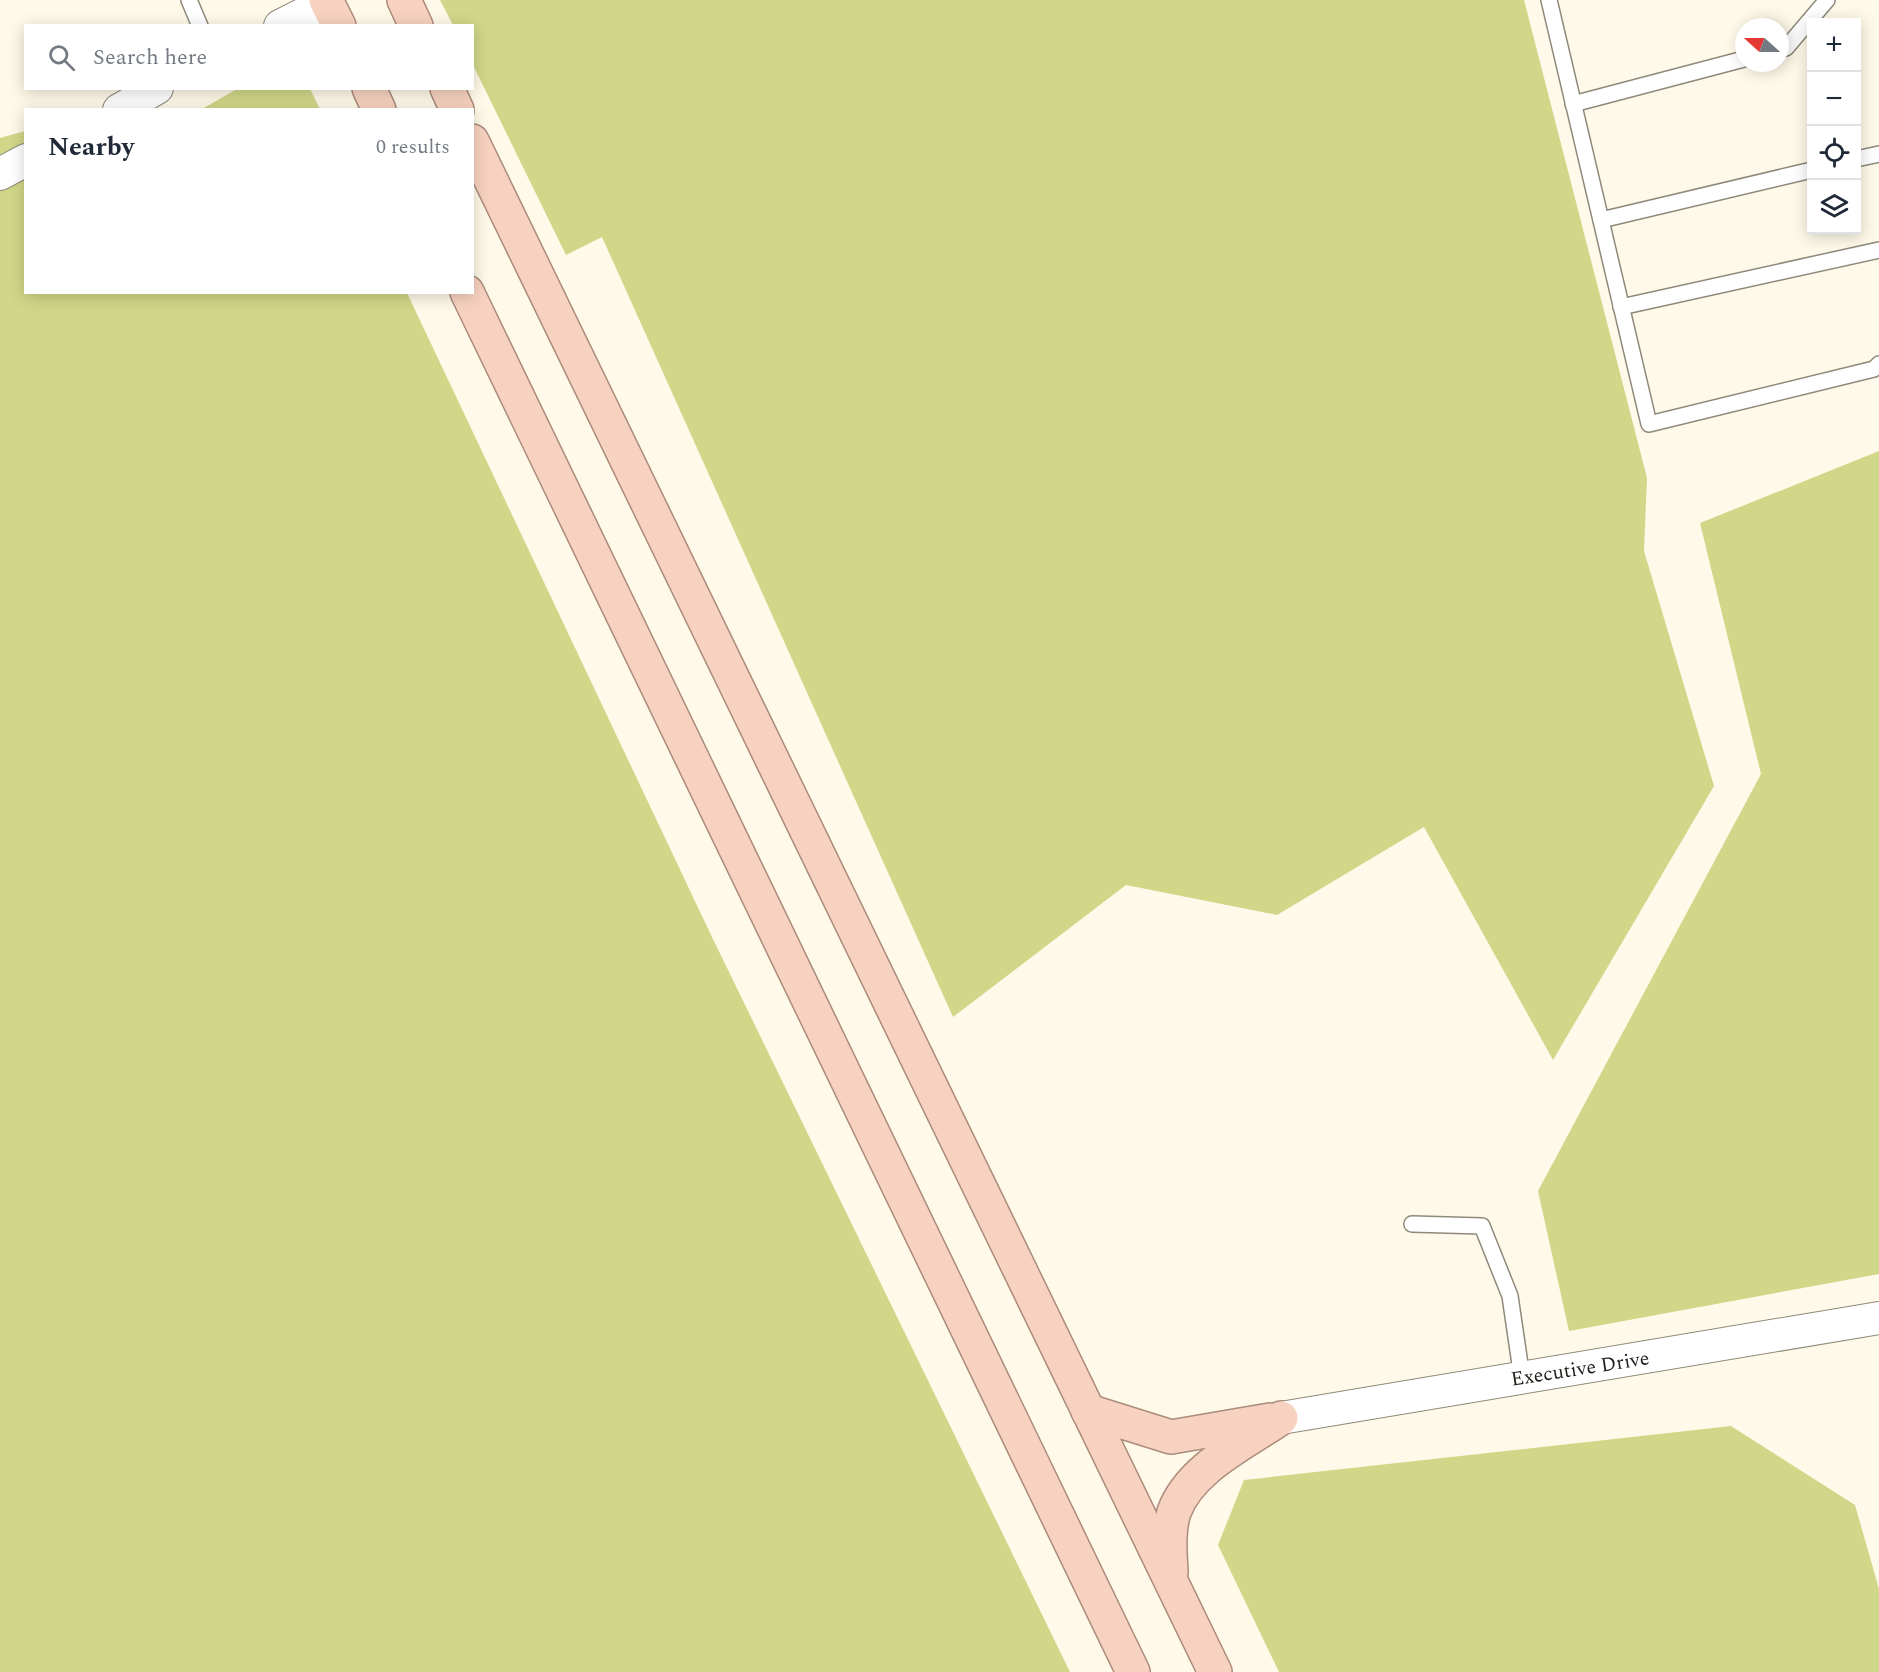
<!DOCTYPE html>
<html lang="en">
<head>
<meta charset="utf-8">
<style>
	body { margin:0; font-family:Spectral,serif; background:#f6f6f7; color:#1f2937 }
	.controls { position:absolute; right:18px; top:18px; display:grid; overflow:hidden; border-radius:0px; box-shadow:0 3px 15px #0003 }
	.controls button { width:54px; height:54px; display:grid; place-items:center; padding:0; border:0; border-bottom:2px solid #e0e1e3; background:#fff; color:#1f2937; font:30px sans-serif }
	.compass { position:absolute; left:1735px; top:18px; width:54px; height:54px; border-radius:50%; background:#fff; box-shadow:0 3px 15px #0003; rotate:291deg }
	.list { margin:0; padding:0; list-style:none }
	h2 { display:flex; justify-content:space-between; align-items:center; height:78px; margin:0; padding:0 24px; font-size:26px }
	h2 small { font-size:20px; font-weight:400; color:#747a83 }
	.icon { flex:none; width:33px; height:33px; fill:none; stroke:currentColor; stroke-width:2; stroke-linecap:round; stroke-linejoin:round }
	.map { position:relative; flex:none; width:1879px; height:1672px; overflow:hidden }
	.search { position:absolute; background:#fff; box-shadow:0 3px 15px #0003; left:24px; top:24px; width:450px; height:66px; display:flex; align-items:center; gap:15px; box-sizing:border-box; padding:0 21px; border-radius:0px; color:#747a83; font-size:22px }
	.panel { position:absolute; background:#fff; box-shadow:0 3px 15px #0003; left:24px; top:108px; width:450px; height:186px; border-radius:0px }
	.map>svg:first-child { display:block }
	.green { fill:#d1d788 }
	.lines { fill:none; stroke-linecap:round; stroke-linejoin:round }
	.service-casing { stroke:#8e897a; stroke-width:18 }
	.minor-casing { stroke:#8e897a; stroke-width:34 }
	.trunk-casing { stroke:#ab8b7b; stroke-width:36 }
	.service { stroke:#fff; stroke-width:15 }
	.minor { stroke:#fff; stroke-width:32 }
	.trunk { stroke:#f8d2c0; stroke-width:33 }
	.labels { text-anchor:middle; stroke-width:6; stroke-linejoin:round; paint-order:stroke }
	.street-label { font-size:20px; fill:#201e19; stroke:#fff }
</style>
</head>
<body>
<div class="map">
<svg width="1879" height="1672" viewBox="0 0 1879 1672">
	<rect width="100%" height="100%" fill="#fff9e9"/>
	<g class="green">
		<polygon points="440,0 1524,0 1647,478 1644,551 1714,786 1553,1060 1424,827 1277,915 1126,885 953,1017 602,237 566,255 473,65 472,26 453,25"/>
		<polygon points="237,89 310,89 320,109 202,109"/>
		<polygon points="25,131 26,292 407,293 711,935 1070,1672 0,1672 0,138"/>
		<polygon points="1879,451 1879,1274 1569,1331 1538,1191 1761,774 1700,523"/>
		<polygon points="1731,1426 1855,1505 1879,1589 1879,1672 1279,1672 1218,1545 1244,1480"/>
	</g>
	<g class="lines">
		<g class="service-casing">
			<g id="service">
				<polyline points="189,0 200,26"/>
				<polyline points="1549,0 1649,424 1874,369 1879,364"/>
				<polyline points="1780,50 1786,48 1827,0"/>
				<polyline points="1573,104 1744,59"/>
				<polyline points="1856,159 1879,154"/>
				<polyline points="1601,220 1812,170"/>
				<polyline points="1621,307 1879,250"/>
				<polyline points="1412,1224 1482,1226 1510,1296 1522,1378"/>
			</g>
		</g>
		<g class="minor-casing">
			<g id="minor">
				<polyline points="280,26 327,2"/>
				<polyline points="119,110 157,88"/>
				<polyline points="0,174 26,160"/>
				<polyline points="1281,1418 1879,1318"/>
			</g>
		</g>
		<g class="trunk-casing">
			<g id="trunk">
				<polyline points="326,0 339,26"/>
				<polyline points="404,0 416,26"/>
				<polyline points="369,88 379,110"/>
				<polyline points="447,88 457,110"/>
				<polyline points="472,141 1215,1672"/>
				<polyline points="467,292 1133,1672"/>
				<polyline points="1088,1411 1171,1437 1270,1420"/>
				<path d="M1171 1572C1170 1552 1168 1531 1174 1512 1190 1468 1245 1443 1281 1418"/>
			</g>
		</g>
		<use href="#service" class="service"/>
		<use href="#minor" class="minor"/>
		<use href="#trunk" class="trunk"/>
	</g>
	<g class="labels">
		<g class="street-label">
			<text transform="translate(1580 1368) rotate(-9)" y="7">Executive Drive</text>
		</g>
	</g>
</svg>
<div class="controls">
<button>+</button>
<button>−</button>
<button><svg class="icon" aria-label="locate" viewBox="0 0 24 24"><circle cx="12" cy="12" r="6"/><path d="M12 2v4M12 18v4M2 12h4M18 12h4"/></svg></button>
<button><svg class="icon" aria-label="layers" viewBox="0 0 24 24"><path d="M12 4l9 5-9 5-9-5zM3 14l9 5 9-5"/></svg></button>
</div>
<svg class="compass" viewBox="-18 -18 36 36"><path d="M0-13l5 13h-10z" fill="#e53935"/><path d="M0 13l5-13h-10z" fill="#747a83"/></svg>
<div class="search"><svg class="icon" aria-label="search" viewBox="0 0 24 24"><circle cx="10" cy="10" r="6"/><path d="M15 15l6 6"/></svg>Search here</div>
<section class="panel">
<h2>Nearby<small>0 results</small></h2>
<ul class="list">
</ul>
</section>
</div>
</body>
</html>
